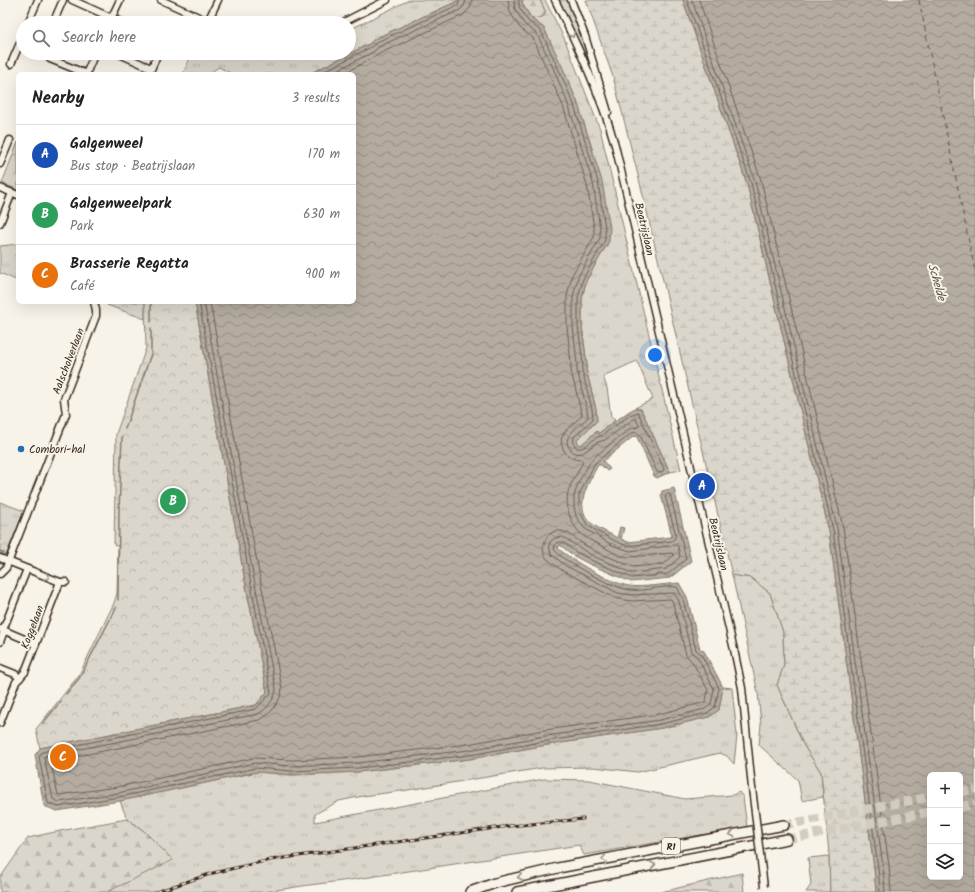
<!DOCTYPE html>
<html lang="en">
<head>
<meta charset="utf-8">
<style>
	body { margin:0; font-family:Kalam,sans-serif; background:#f2f2f2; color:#222 }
	.controls { position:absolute; right:12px; bottom:12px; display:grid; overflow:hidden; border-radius:6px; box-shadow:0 4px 16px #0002 }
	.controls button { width:36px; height:36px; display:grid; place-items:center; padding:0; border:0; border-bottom:1px solid #e0e0e0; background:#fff; color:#222; font:20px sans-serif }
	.you { position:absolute; left:655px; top:355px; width:14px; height:14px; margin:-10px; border:3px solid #fff; border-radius:50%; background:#1a73e8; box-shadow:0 0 0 6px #1a73e833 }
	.badge { display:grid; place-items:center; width:26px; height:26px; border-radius:50%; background:#2563eb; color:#fff; font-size:13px; font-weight:700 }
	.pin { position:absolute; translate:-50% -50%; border:2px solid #fff; box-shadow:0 1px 4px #0006 }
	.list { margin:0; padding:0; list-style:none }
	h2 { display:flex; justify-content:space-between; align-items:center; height:52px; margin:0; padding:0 16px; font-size:17px }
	h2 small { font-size:13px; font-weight:400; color:#767676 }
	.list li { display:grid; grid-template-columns:26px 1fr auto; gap:12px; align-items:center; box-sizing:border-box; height:60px; padding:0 16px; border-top:1px solid #e0e0e0 }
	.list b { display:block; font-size:15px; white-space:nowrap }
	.list p { margin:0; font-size:13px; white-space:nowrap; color:#767676 }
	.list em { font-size:13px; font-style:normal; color:#767676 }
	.icon { flex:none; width:22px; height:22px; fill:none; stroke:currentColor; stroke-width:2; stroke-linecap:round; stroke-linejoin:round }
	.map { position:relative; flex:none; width:975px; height:892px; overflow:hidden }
	.search { position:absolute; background:#fff; box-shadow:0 4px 16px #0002; left:16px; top:16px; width:340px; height:44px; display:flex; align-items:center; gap:10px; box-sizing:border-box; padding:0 14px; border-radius:22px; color:#767676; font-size:15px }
	.panel { position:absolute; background:#fff; box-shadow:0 4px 16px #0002; left:16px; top:72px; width:340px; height:232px; border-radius:6px }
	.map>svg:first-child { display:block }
	.grass { fill:url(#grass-tufts); stroke:#8b8074 }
	.forest { fill:url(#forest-firs); stroke:#8b8074 }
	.wetland { fill:url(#wetland-marsh); stroke:#8b8074 }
	.park { fill:url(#park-crowns); stroke:#8b8074 }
	.water { fill:url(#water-waves); stroke:#84786c; fill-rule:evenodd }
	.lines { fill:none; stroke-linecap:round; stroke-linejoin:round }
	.shore { stroke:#6b5e52; stroke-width:1 }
	.stream { stroke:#84786c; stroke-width:1.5 }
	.ferry { stroke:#5f5145; stroke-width:1; stroke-dasharray:5 4; stroke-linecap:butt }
	.highway-tunnel { stroke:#d1cbc0; stroke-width:9; stroke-dasharray:9 4.5; stroke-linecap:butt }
	.minor-casing { stroke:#3b2a1e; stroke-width:9 }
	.highway-casing { stroke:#3b2a1e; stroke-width:12 }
	.minor { stroke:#f7f3e8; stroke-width:6 }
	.highway { stroke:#f7f3e8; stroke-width:9 }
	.rail-casing { stroke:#3b2a1e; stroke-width:3 }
	.rail { stroke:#f7f3e8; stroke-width:1.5; stroke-dasharray:4.5; stroke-linecap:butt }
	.minor-bridge-casing { stroke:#3b2a1e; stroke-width:9; stroke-linecap:butt }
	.minor-bridge { stroke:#f7f3e8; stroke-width:6 }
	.oneway { stroke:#998e83 }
	.poi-dot { fill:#1f6fb2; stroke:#f7f3e8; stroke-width:1.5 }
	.labels { text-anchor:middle; stroke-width:4; stroke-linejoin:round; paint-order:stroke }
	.shield { fill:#f7f3e8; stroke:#73665b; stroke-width:1 }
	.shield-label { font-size:10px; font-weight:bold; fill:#3b2a1e }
	.street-label { font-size:11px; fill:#3b2a1e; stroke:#f7f3e8 }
	.poi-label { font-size:11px; fill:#3b2a1e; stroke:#f7f3e8; text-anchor:start }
	.water-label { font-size:12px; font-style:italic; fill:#5f5145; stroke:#f7f3e8 }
</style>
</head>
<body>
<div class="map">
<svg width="975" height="892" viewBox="0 0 975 892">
	<defs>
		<pattern id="grass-tufts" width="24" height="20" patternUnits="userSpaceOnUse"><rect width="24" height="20" fill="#dbd6cb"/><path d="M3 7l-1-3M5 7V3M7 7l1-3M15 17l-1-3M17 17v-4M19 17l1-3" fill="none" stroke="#bdb8ae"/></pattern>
		<pattern id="forest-firs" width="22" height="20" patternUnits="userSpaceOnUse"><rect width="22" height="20" fill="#dbd6cb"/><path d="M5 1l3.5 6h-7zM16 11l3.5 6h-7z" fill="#bdb8ae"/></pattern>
		<pattern id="wetland-marsh" width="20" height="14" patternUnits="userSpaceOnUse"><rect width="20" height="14" fill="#dbd6cb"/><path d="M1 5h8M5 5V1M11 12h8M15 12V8" fill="none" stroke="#bdb8ae"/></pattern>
		<pattern id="park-crowns" width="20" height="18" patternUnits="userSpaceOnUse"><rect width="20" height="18" fill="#dbd6cb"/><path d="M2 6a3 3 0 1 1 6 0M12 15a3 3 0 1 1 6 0" fill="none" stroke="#bdb8ae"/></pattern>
		<pattern id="water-waves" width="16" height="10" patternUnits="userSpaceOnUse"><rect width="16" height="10" fill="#b4aca0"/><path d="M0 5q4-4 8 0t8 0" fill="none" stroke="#948c82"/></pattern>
	</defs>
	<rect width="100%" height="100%" fill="#f7f3e8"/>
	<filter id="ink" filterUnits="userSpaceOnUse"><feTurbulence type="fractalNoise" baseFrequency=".025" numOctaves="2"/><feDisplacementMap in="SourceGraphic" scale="8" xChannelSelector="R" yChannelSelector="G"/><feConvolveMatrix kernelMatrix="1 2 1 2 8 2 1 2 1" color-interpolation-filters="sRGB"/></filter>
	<g filter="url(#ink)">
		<g class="grass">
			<polygon points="409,0 460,0 374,39 369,44 309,74 232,74 219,67 211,72 210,74 183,74 192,53 349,53 349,30"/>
			<polygon points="540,0 545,0 564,38 600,129 681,470 670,472 641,409 635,408 653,399 637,361 603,376 607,388 611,417 615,420 599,433 597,431 581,445 579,445 576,440 597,421 596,409 586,369 587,365 582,326 582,299 586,281 609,241 592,148 577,101 544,28 532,19 542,17 545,11"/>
			<polygon points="557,0 569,0 581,32 600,87 598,91"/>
			<polygon points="18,142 18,190 2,183"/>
			<polygon points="18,244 18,281 0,273 0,246"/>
			<polygon points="106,302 145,302 145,319 107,305 108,303"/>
			<polygon points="0,502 24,511 6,555 0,553"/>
			<polygon points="732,575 751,578 770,593 783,632 784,665 777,685 804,746 821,772 823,797 802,801 798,780 759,745 761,724 758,693"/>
			<polygon points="723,687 732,688 737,735 734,764 727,756 720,753 638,772 593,767 542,768 408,790 363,796 339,801 315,814 315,822 544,779 589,780 685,799 733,795 739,792 743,797 747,827 584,855 579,845 350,880 309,885 264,892 107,892 154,842 144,831 127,819 120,801 257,772 292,775 358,772 470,759 541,746 662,728 709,717 719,710"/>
			<polygon points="829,856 830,892 806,892 811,885 808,858"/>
		</g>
		<g class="forest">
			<polygon points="522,0 540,0 545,11 545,15 542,17 532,19 523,5"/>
			<path d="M127 819 144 831 173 860 107 892H0V878L28 838C60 830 94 825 127 819Z"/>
			<polygon points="742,873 744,892 661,892"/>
		</g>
		<polygon class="wetland" points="586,0 683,0 747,184 829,531 874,868 876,892 830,892 829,853 821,772 804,746 777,685 784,665 783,632 770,593 751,578 732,575 644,199 621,108 613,77"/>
		<polygon class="park" points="145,302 195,302 244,576 267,692 256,705 40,748 36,729 79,675 114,603 117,593 118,546 114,545 116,434 146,348"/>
		<g class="water">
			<path d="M460 0H522L523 5 532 19 544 28 562 66 577 101 602 181 610 228 609 241 586 281 582 299V326L587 365 586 369 596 409 597 421 577 440 579 445H581L597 431 599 433 628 412 635 408 641 409 670 472 657 478 654 476 637 437 634 436 603 461 610 469 607 471 601 465H598C590 481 573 505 590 522 596 528 610 533 617 538L620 527 624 528 621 539 628 542 671 537 672 536 661 495 662 491 674 488 691 561 670 578 631 582 589 564 574 556 560 545 558 548C572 561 611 583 629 586 641 588 665 584 679 583L687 597 700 649 704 651 723 687 719 710 709 717 662 728 541 746 470 759 358 772 292 775 257 772 120 801 57 811 44 806 35 755 40 748 256 705 267 692 244 576 195 302H354V74H309L369 44 374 39Z"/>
			<path d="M683 0H975V892H876L874 868 829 531 747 184ZM930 775H960V877H930Z"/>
		</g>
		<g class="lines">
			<g class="shore">
				<polyline points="687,0 751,183 833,530 878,868 880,892"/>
				<polyline points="692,0 755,181 837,528 883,867 885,892"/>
				<polyline points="699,0 761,180 843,527 889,866 891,892"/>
				<polyline points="319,74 371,47 377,42 458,5 460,0"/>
				<polyline points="330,74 373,52 380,46 460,10 464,6 466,0"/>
				<polyline points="343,74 376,56 383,52 463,15 470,8 472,0"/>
				<path d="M199 302 271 693 256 709 42 752 39 757 48 803 58 807 119 797 256 768 292 771 358 768 470 755 540 742 661 724 707 713 715 707 719 688 701 654 696 650 683 599 677 587C662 585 645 592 630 590 616 589 562 562 554 549L556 543 562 542 576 552 591 560 632 578 668 574 686 559 670 494H666L665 496 676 535 674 539 672 541 627 546 615 541 588 526 581 514 579 506V495L595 463 632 433 636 432 640 435 657 472 659 473 663 471 664 469 638 412 630 415 601 436C592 437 587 450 577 448L573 443 574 437 593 419 592 409 582 370 583 364 578 326V298L583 279 605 240V228L598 182 573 102 558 68 541 31 528 21 519 7V0"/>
				<path d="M204 302 253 574 276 689C276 698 265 711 258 714L45 756 44 758 53 799 59 802 118 793 255 763 292 766 357 763 469 750 539 737 660 720 705 709 711 704 714 689 698 658 691 652 679 601 674 593 631 595 618 593 566 566 551 554 549 545 551 541 555 538 563 537 593 556 632 573 666 569 680 557 678 546 676 545 630 551 612 545 584 528 576 516 574 507V496L579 481 592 459 629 429 638 427 639 425 636 419H634L605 440 598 442 583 453C579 454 575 454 571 450 558 437 581 426 588 417L587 410 577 370V364L573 326V297L578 277 600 238V228L593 183 568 104 554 70 537 34 524 24 515 9 514 0"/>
				<path d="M210 302 259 573 282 688C282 700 270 716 259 720L53 761 51 763 58 795 117 787 254 758 292 760 357 757 468 744 538 731 659 714 702 703 706 701 708 690 693 663 686 655 673 603 671 599 631 601 615 598 563 571 547 559 544 554 543 548 545 541 548 535 555 531H561L568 533 582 543 595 551 633 567 664 564 674 555 672 553 630 557C619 557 608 549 598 544 592 541 585 538 580 533 570 523 565 506 568 492 571 482 578 472 583 462L582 460C575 460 569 458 565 452 553 434 573 426 582 415L571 371V364L567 327V296L572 275 594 237V228L587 185 563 106 533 38 520 28 510 12 508 0"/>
			</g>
			<g class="stream">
				<polyline points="151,302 151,322"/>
				<polyline points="125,429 151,354 151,328"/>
				<polyline points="0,551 4,553"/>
				<polyline points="118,600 119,511 122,436"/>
				<polyline points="66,694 80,677 116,608"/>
				<polyline points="43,723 61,701"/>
			</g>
			<polyline class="ferry" points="919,0 975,271"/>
			<g class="highway-tunnel">
				<polyline points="960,792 975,789"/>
				<polyline points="960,807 975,804"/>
				<polyline points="784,825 930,797"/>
				<polyline points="787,839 930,812"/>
			</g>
			<g class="minor-casing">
				<g id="minor">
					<polyline points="72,0 123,23"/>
					<polyline points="161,0 212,23"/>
					<path d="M555 0C578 47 601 95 615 145L735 654 742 688 752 788"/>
					<polyline points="571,0 585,36 608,112"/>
					<polyline points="208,21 218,0"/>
					<polyline points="28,23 38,0"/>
					<polyline points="53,23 63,0"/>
					<polyline points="109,23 120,0"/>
					<polyline points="342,23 387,0"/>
					<polyline points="117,53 151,68"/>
					<polyline points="50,59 87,74"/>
					<polyline points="11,64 23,36"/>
					<polyline points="86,74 95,53"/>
					<polyline points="149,74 158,53"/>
					<polyline points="0,164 10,140"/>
					<polyline points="0,188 18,195"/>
					<polyline points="0,223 12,193"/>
					<polyline points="0,558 60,582 66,582"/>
					<polyline points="0,574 6,568 66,414 64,399 96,316 96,310 94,302"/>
					<polyline points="0,629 3,630 27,569"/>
					<polyline points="3,630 36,644"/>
					<polyline points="0,642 4,631"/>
					<polyline points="0,668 15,674 20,678"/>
					<polyline points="0,723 16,682 25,672 60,582"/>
				</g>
			</g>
			<g class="highway-casing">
				<g id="highway">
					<polyline points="470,892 495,883 558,868 784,825"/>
					<polyline points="517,892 787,839"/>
				</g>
			</g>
			<use href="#minor" class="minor"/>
			<use href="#highway" class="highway"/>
			<g class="rail-casing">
				<polyline id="rail" points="156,892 213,873 270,860 510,826 583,819"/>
			</g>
			<use href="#rail" class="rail"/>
			<g class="minor-bridge-casing">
				<polyline id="minor-bridge" points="752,788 764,887"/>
			</g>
			<use href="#minor-bridge" class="minor-bridge"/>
		</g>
		<defs><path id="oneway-chevron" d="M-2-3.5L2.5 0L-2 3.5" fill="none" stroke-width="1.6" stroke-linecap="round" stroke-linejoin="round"/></defs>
		<g class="oneway">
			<use href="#oneway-chevron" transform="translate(572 35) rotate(65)"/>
			<use href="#oneway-chevron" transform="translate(47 577) rotate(22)"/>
			<use href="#oneway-chevron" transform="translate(732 834) rotate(169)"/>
			<use href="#oneway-chevron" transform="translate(604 859) rotate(169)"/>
			<use href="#oneway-chevron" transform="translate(653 865) rotate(-11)"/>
			<use href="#oneway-chevron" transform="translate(520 877) rotate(167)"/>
		</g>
	</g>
	<circle class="poi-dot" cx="21" cy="449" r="4"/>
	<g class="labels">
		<rect class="shield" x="662" y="838" width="18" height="16" rx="3"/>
		<g class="shield-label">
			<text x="671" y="850">R1</text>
		</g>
		<g class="street-label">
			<text transform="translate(645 229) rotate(77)" y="4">Beatrijslaan</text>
			<text transform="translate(68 361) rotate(-69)" y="4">Aalscholverlaan</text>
			<text transform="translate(719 544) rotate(77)" y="4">Beatrijslaan</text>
			<text transform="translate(32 627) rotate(-69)" y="4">Koggelaan</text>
		</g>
		<g class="poi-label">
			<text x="29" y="453">Combori-hal</text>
		</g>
		<g class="water-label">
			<text transform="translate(937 282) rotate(74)" y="4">Schelde</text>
		</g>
	</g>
</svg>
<div class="controls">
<button>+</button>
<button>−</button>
<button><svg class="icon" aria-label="layers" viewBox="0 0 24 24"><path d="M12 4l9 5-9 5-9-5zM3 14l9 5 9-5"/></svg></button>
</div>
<div class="you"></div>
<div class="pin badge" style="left:702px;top:486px;background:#1a4fb4">A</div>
<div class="pin badge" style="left:173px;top:501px;background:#2e9e5b">B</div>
<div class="pin badge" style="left:63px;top:757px;background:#e8710a">C</div>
<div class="search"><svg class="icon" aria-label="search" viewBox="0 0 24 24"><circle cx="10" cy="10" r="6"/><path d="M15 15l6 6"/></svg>Search here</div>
<section class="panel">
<h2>Nearby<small>3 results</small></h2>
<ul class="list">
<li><span class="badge" style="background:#1a4fb4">A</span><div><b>Galgenweel</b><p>Bus stop · Beatrijslaan</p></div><em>170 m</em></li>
<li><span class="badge" style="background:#2e9e5b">B</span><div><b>Galgenweelpark</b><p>Park</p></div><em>630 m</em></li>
<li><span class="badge" style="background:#e8710a">C</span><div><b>Brasserie Regatta</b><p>Café</p></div><em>900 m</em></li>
</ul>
</section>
</div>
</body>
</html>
